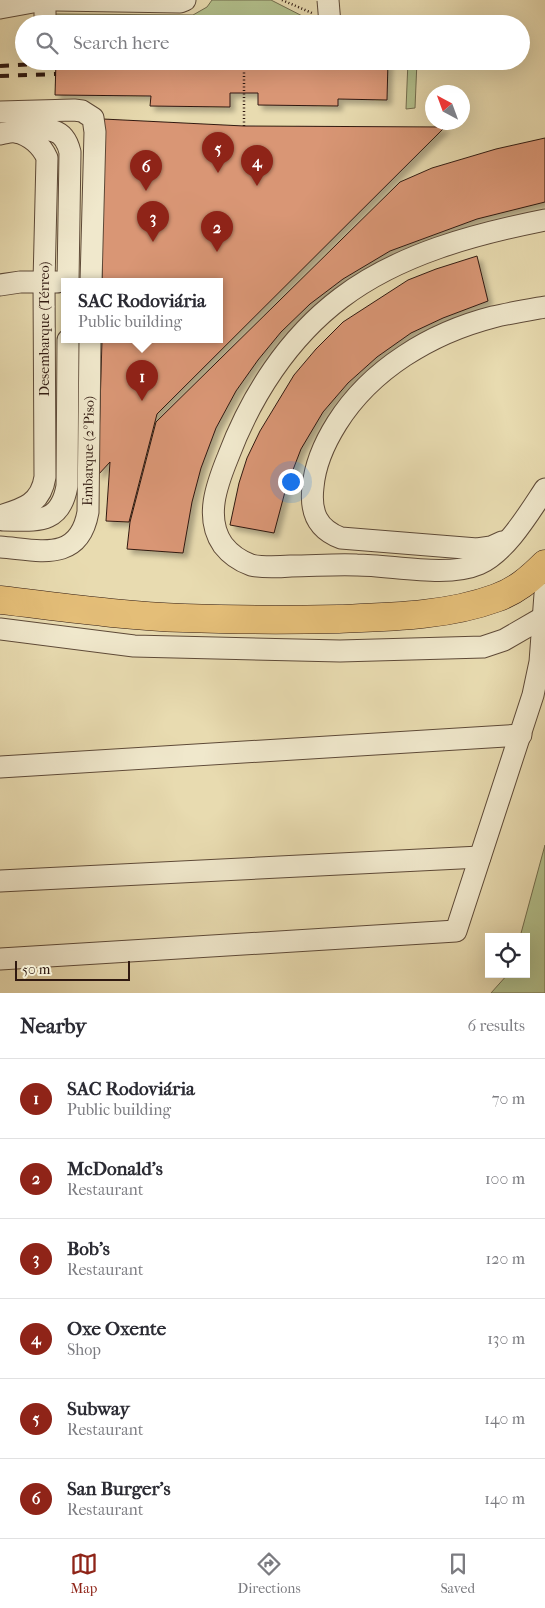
<!DOCTYPE html>
<html lang="en">
<head>
<meta charset="utf-8">
<style>
	body { margin:0; font-family:"IM FELL French Canon",serif; background:#f7f7f7; color:#2b2b33 }
	.controls { position:absolute; right:15px; bottom:15px; display:grid; overflow:hidden; border-radius:0px; box-shadow:0 5px 20px #0002 }
	.controls button { width:45px; height:45px; display:grid; place-items:center; padding:0; border:0; border-bottom:1px solid #e1e1e2; background:#fff; color:#2b2b33; font:25px sans-serif }
	.compass { position:absolute; left:425px; top:85px; width:45px; height:45px; border-radius:50%; background:#fff; box-shadow:0 5px 20px #0002; rotate:319deg }
	.scale { position:absolute; left:15px; bottom:12px; width:115px; box-sizing:border-box; padding-left:5px; border:2px solid #301910; border-top:0; font-size:14px; line-height:18px; white-space:nowrap; color:#301910; -webkit-text-stroke:4px #f0e8cc; paint-order:stroke }
	.you { position:absolute; left:290px; top:481px; width:18px; height:18px; margin:-12px; border:4px solid #fff; border-radius:50%; background:#1a73e8; box-shadow:0 0 0 8px #1a73e833 }
	.badge { display:grid; place-items:center; width:32px; height:32px; border-radius:50%; background:#8f2418; color:#fff; font-size:16px; font-weight:700 }
	.pin { position:absolute; translate:-50% -41px; filter:drop-shadow(0 1px 2px #0008) }
	.pin::after { content:''; position:absolute; top:26px; width:18px; height:15px; background:inherit; clip-path:polygon(0 0,100% 0,50% 100%) }
	.popup { position:absolute; left:61px; top:278px; width:162px; height:65px; box-sizing:border-box; display:grid; place-content:center; border-radius:0px; background:#fff; filter:drop-shadow(0 1px 4px #0005); font-size:16px; white-space:nowrap; color:#7c7c81 }
	.popup b { font-size:19px; color:#2b2b33 }
	.popup::after { content:''; position:absolute; left:50%; top:100%; margin-left:-10px; border:10px solid transparent; border-top-color:#fff }
	.list { margin:0; padding:0; list-style:none }
	h2 { display:flex; justify-content:space-between; align-items:center; height:65px; margin:0; padding:0 20px; font-size:21px }
	h2 small { font-size:16px; font-weight:400; color:#7c7c81 }
	.list li { display:grid; grid-template-columns:32px 1fr auto; gap:15px; align-items:center; box-sizing:border-box; height:80px; padding:0 20px; border-top:1px solid #e1e1e2 }
	.list b { display:block; font-size:19px; white-space:nowrap }
	.list p { margin:0; font-size:16px; white-space:nowrap; color:#7c7c81 }
	.list em { font-size:16px; font-style:normal; color:#7c7c81 }
	.icon { flex:none; width:28px; height:28px; fill:none; stroke:currentColor; stroke-width:2; stroke-linecap:round; stroke-linejoin:round }
	.map { position:relative; flex:none; width:545px; height:993px; overflow:hidden }
	.search { position:absolute; background:#fff; box-shadow:0 5px 20px #0002; left:15px; right:15px; top:15px; height:55px; display:flex; align-items:center; gap:12px; box-sizing:border-box; padding:0 18px; border-radius:28px; color:#7c7c81; font-size:19px }
	.sheet { height:545px; background:#fff }
	nav { display:flex; justify-content:space-around; align-items:center; box-sizing:border-box; height:70px; border-top:1px solid #e1e1e2; background:#fff; font-size:14px; color:#7c7c81 }
	nav a { display:grid; justify-items:center; gap:2px }
	nav .on { color:#8f2418 }
	.map>svg:first-child { display:block }
	.green { fill:#b3c18d; stroke:#726d4e }
	.building { fill:#d99675; stroke:#301910; filter:url(#shadow) }
	.lines { fill:none; stroke-linecap:round; stroke-linejoin:round }
	.minor-casing { stroke:#5e4a38; stroke-width:23 }
	.major-casing { stroke:#301910; stroke-width:29 }
	.path { stroke:#301910; stroke-width:2.5; stroke-dasharray:1 2.5; stroke-linecap:butt }
	.minor { stroke:#f0e8cc; stroke-width:21 }
	.major { stroke:#e4be78; stroke-width:28 }
	.rail { stroke:#301910; stroke-width:4; stroke-dasharray:9 9; stroke-linecap:butt }
	.minor-bridge-casing { stroke:#5e4a38; stroke-width:23; stroke-linecap:butt }
	.minor-bridge { stroke:#f0e8cc; stroke-width:21 }
	.labels { text-anchor:middle; stroke-width:4.5; stroke-linejoin:round; paint-order:stroke }
	.street-label { font-size:14px; fill:#301910; stroke:#f0e8cc }
</style>
</head>
<body>
<div class="map">
<svg width="545" height="993" viewBox="0 0 545 993">
	<defs>
		<filter id="shadow"><feDropShadow dx="4.5" dy="4.5" stdDeviation="2.5" flood-color="#0004"/></filter>
	</defs>
	<rect width="100%" height="100%" fill="#e8dbb0"/>
	<filter id="stains"><feTurbulence type="fractalNoise" baseFrequency=".004" numOctaves="4"/><feColorMatrix values="0 0 0 0 .2 0 0 0 0 .09 0 0 0 0 .02 0 0 0 .5 -.17"/></filter>
	<radialGradient id="worn" r=".72"><stop offset=".6" stop-color="#630" stop-opacity="0"/><stop offset="1" stop-color="#630" stop-opacity=".3"/></radialGradient>
	<g class="green">
		<polygon points="212,0 271,0 318,24 52,24 53,14 193,15 207,7"/>
		<polygon points="408,61 417,61 415,108 406,109"/>
		<polygon points="545,845 545,993 491,993 508,974 526,974 526,937 520,937"/>
	</g>
	<g class="building">
		<polygon points="56,61 388,61 387,100 338,99 338,106 258,105 258,93 230,93 230,107 150,106 151,96 55,95"/>
		<polygon points="103,119 244,126 445,127 157,414 129,522 106,521 110,462 98,475 102,340 220,340 220,282 102,282"/>
		<polygon points="545,138 545,202 477,219 390,251 343,279 310,304 281,332 258,360 236,391 216,428 201,468 192,502 183,553 127,549 130,522 156,422 400,182 432,168 496,149"/>
		<polygon points="477,256 488,301 443,318 411,333 377,357 348,383 323,412 301,449 286,488 274,533 230,525 239,483 247,458 260,431 294,375 316,349 343,322 408,280 436,269"/>
	</g>
	<g class="lines">
		<g class="minor-casing">
			<g id="minor">
				<polyline points="56,0 180,2 185,0"/>
				<polyline points="0,8 44,0"/>
				<polyline points="45,24 45,0"/>
				<polyline points="0,112 74,110 82,111 93,118 95,132 91,282"/>
				<path d="M16 132C41 130 63 122 70 152L68 282"/>
				<path d="M0 134C5 133 12 131 16 132 30 135 42 146 47 158L44 282 45 477C41 504 23 509 0 516"/>
				<path d="M545 220C475 234 399 254 341 298 288 338 251 396 228 457 217 484 204 518 223 545 230 554 240 561 251 565 264 568 278 567 291 566 312 566 335 564 357 565 392 565 447 578 479 564 506 552 529 513 545 489"/>
				<polyline points="0,285 20,282 57,282"/>
				<path d="M3 520C35 520 60 526 67 486L68 340"/>
				<path d="M502 542 491 547 477 549 341 538C317 529 310 512 313 487 315 464 325 442 337 423 371 369 431 333 493 317 510 313 528 310 545 307"/>
				<path d="M0 547C39 550 79 563 88 512L90 340"/>
				<polyline points="0,629 134,646 340,651 483,647 504,640 542,618"/>
				<polyline points="0,767 521,735"/>
				<polyline points="0,881 480,857"/>
				<polyline points="0,959 456,931 533,695 540,662 545,594"/>
			</g>
		</g>
		<g class="major-casing">
			<path id="major" d="M0 600C61 607 123 616 184 618 236 620 288 620 339 619 391 617 447 616 496 598 516 591 530 579 545 564"/>
		</g>
		<g class="path">
			<polyline points="282,0 312,13"/>
			<polyline points="244,126 244,61"/>
		</g>
		<use href="#minor" class="minor"/>
		<use href="#major" class="major"/>
		<g class="rail">
			<polyline points="0,66 56,63"/>
			<polyline points="0,76 56,74"/>
		</g>
		<g class="minor-bridge-casing">
			<polyline id="minor-bridge" points="328,0 330,24"/>
		</g>
		<use href="#minor-bridge" class="minor-bridge"/>
	</g>
	<g class="labels">
		<g class="street-label">
			<text transform="translate(44 329) rotate(-90)" y="5">Desembarque (Térreo)</text>
			<text transform="translate(88 451) rotate(-89)" y="5">Embarque (2ºPiso)</text>
		</g>
	</g>
	<rect width="100%" height="100%" filter="url(#stains)"/>
	<rect width="100%" height="100%" fill="url(#worn)"/>
</svg>
<div class="controls">
<button><svg class="icon" aria-label="locate" viewBox="0 0 24 24"><circle cx="12" cy="12" r="6"/><path d="M12 2v4M12 18v4M2 12h4M18 12h4"/></svg></button>
</div>
<svg class="compass" viewBox="-18 -18 36 36"><path d="M0-13l5 13h-10z" fill="#e53935"/><path d="M0 13l5-13h-10z" fill="#7c7c81"/></svg>
<div class="scale">50 m</div>
<div class="you"></div>
<div class="pin badge" style="left:142px;top:401px">1</div>
<div class="popup"><b>SAC Rodoviária</b>Public building</div>
<div class="pin badge" style="left:217px;top:252px">2</div>
<div class="pin badge" style="left:153px;top:242px">3</div>
<div class="pin badge" style="left:257px;top:186px">4</div>
<div class="pin badge" style="left:218px;top:173px">5</div>
<div class="pin badge" style="left:146px;top:191px">6</div>
<div class="search"><svg class="icon" aria-label="search" viewBox="0 0 24 24"><circle cx="10" cy="10" r="6"/><path d="M15 15l6 6"/></svg>Search here</div>
</div>
<section class="sheet">
<h2>Nearby<small>6 results</small></h2>
<ul class="list">
<li><span class="badge">1</span><div><b>SAC Rodoviária</b><p>Public building</p></div><em>70 m</em></li>
<li><span class="badge">2</span><div><b>McDonald's</b><p>Restaurant</p></div><em>100 m</em></li>
<li><span class="badge">3</span><div><b>Bob's</b><p>Restaurant</p></div><em>120 m</em></li>
<li><span class="badge">4</span><div><b>Oxe Oxente</b><p>Shop</p></div><em>130 m</em></li>
<li><span class="badge">5</span><div><b>Subway</b><p>Restaurant</p></div><em>140 m</em></li>
<li><span class="badge">6</span><div><b>San Burger's</b><p>Restaurant</p></div><em>140 m</em></li>
</ul>
</section>
<nav>
<a class="on"><svg class="icon" aria-label="map" viewBox="0 0 24 24"><path d="M3 6l6-2 6 2 6-2v14l-6 2-6-2-6 2zM9 4v14M15 6v14"/></svg>Map</a>
<a><svg class="icon" aria-label="directions" viewBox="0 0 24 24"><path d="M12 3l9 9-9 9-9-9zM9 14v-3h6M13 9l2 2-2 2"/></svg>Directions</a>
<a><svg class="icon" aria-label="saved" viewBox="0 0 24 24"><path d="M7 4h10v16l-5-4-5 4z"/></svg>Saved</a>
</nav>
</body>
</html>
